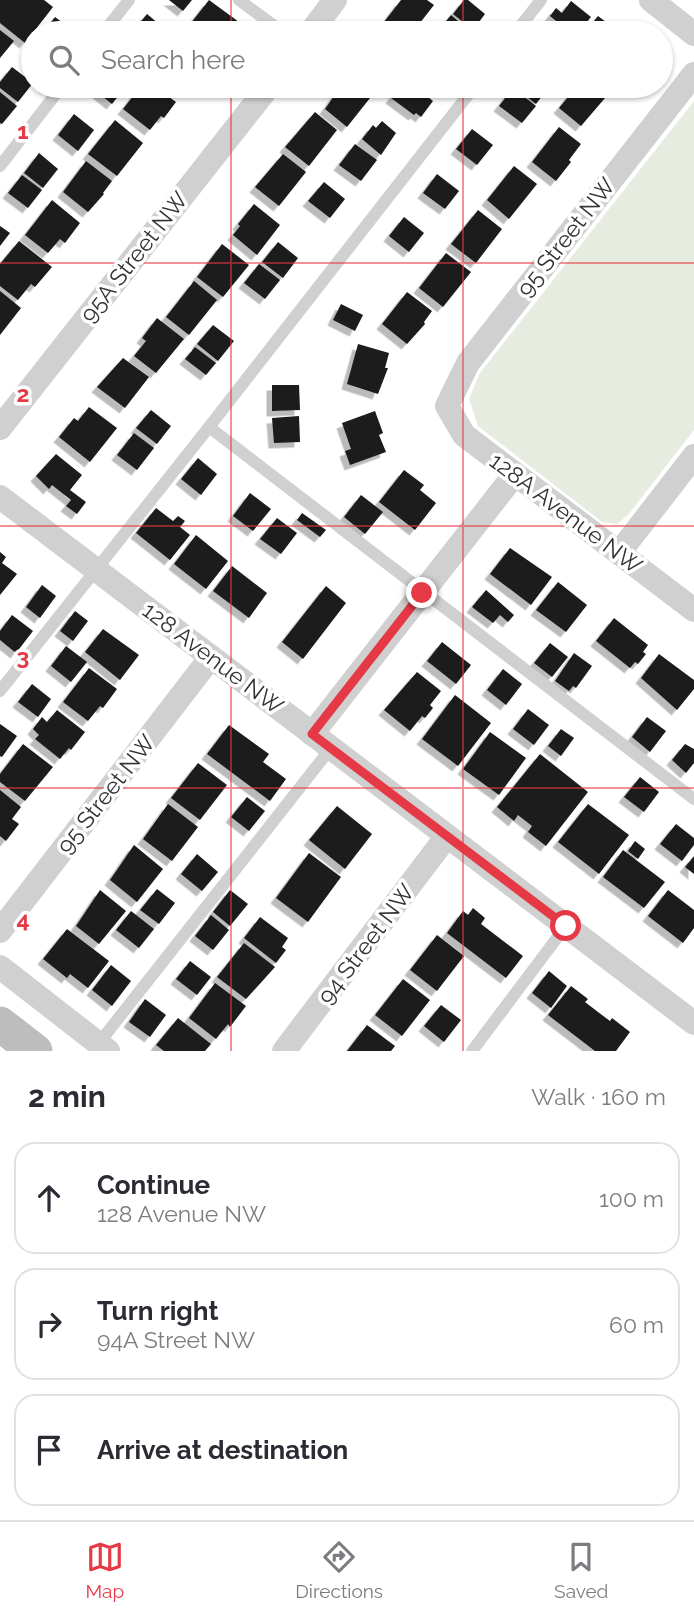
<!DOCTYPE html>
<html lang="en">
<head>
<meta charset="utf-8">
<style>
	body { margin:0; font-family:Raleway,sans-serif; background:#f7f7f7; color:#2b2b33 }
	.stop { position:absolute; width:21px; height:21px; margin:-16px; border:5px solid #e63946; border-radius:50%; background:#fff }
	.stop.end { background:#e63946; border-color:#fff; box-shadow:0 2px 7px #0008 }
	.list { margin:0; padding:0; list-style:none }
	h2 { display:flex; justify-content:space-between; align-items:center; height:91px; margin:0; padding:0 28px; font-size:30px }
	h2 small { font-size:23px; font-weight:400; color:#7c7c81 }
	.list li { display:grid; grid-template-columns:46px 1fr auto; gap:21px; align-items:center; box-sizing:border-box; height:112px; margin:0 14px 14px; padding:0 14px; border:2px solid #e1e1e2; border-radius:21px }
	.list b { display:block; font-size:26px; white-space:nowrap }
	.list p { margin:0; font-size:23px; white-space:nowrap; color:#7c7c81 }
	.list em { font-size:23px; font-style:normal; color:#7c7c81 }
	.icon { flex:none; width:38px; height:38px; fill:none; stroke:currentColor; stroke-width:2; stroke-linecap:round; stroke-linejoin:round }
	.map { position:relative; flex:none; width:694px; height:1051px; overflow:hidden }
	.search { position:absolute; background:#fff; box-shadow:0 2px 5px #0004; left:21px; right:21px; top:21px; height:77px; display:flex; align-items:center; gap:18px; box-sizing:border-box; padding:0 24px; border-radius:38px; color:#7c7c81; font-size:26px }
	.sheet { height:469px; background:#fff }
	nav { display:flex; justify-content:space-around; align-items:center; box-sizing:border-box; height:98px; border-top:2px solid #e1e1e2; background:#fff; font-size:19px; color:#7c7c81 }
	nav a { display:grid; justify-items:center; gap:4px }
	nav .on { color:#e63946 }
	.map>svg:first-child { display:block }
	.green { fill:#e6ecdf }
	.building { fill:#1a1a1a; filter:url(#shadow) }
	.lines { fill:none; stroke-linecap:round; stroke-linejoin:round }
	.lane { stroke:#d0d0d0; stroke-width:12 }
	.street { stroke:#d0d0d0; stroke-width:24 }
	.secondary { stroke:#bdbdbd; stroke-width:35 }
	.route { stroke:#e63946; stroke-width:9 }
	.grid { fill:none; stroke:#e63946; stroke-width:2; stroke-opacity:0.55 }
	.labels { text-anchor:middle; stroke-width:7; stroke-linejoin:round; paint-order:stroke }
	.street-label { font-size:23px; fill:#333; stroke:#fff }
	.grid-label { font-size:23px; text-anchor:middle; font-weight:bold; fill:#e63946; stroke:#fff; stroke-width:7; stroke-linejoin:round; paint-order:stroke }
</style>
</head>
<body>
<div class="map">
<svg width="694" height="1051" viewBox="0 0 694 1051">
	<defs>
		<filter id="shadow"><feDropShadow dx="-5.5" dy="5.5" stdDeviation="0" flood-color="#0004"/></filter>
	</defs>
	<rect width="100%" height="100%" fill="#fff"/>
	<polygon class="green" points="694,101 694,430 628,515 617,524 602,522 478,426 469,399 480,373"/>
	<g class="building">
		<polygon points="0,0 44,0 53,7 25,43 0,23"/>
		<polygon points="169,0 192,0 183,11"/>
		<polygon points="209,0 239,22 230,33 193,33 187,28"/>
		<polygon points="401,0 427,0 434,5 412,33 398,33 384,22"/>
		<polygon points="464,0 468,0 485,14 473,30 453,14"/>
		<polygon points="571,1 591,17 578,33 571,33 550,16 556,8 562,13"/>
		<polygon points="147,14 165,29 162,33 131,33"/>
		<polygon points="451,15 472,33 437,32"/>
		<polygon points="598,16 621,33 584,33"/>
		<polygon points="55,17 74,31 72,33 42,33"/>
		<polygon points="379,26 388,33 374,33"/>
		<polygon points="0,30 14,41 0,58"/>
		<polygon points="12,67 33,83 18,102 0,88 0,82"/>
		<polygon points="93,86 120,86 124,89 112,104 91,87"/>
		<polygon points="141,86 154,86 176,102 164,118 161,116 150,130 123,109"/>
		<polygon points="341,86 365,86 374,93 347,127 325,109"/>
		<polygon points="400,86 418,86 430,95 428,97 433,101 421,117 416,113 414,115 391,98"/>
		<polygon points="513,86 550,86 536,104"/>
		<polygon points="577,86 604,86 611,91 581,126 559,108"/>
		<polygon points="513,88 536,106 522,123 499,106"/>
		<polygon points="0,92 17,106 2,124 0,123"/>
		<polygon points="315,112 337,130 309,166 285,147"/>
		<polygon points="74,114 94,130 78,151 58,135"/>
		<polygon points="115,120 143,143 117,176 88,154"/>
		<polygon points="382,121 396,133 381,155 362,139 373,125 376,128"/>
		<polygon points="559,127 581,144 569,160 571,162 556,181 532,162"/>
		<polygon points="472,129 493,145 477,165 456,149"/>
		<polygon points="355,144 377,160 361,181 339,165"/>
		<polygon points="39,153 58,169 43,188 24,173"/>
		<polygon points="283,154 306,172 279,206 255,187"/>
		<polygon points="86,161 112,181 103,193 104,194 88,212 63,192"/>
		<polygon points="514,166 537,184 509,219 487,200"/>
		<polygon points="437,174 459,191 445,209 423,193"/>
		<polygon points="22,175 42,190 28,208 8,193"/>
		<polygon points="324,182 345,199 330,218 308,201"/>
		<polygon points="52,200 80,223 65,243 60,239 48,253 25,235"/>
		<polygon points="254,204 280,225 257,255 233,235 240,226 238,224"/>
		<polygon points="478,210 502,229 476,263 451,244"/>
		<polygon points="404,217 424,233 409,252 389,236"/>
		<polygon points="0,226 10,233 0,246"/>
		<polygon points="19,241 52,267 35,287 31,284 18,300 0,286 0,264"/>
		<polygon points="278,242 298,258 283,278 262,262"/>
		<polygon points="222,244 249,265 223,297 197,277"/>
		<polygon points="446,253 471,272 443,307 419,288"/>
		<polygon points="259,264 280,280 265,299 244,283"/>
		<polygon points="194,281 217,300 189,335 166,317"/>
		<polygon points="0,291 21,308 0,335"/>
		<polygon points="407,292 432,311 424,322 425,324 407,344 382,324"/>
		<polygon points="341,304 363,315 355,331 333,320"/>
		<polygon points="157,318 184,339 156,373 134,356 146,341 142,338"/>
		<polygon points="213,325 234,341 218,361 197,344"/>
		<polygon points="358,344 389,353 385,368 388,368 378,394 347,384"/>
		<polygon points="195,347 216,363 206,375 185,359"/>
		<polygon points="123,358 149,377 125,408 97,387"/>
		<polygon points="272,385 299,385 300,410 272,411"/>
		<polygon points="89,407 117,428 90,462 59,437 74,418 78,421"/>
		<polygon points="151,410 171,426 157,444 136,428"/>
		<polygon points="375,411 383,433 379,435 386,452 350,465 345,451 351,449 342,423"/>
		<polygon points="299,416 300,442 274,443 272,418"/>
		<polygon points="134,433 154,448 137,470 117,455"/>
		<polygon points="56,454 82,475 70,490 86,502 77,514 66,506 71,500 52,485 49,489 36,476"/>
		<polygon points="198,458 217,474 201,495 181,479"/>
		<polygon points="404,470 424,485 420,490 436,503 415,530 379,502"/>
		<polygon points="250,493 271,509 253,531 233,516"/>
		<polygon points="361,495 383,512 365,534 344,517"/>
		<polygon points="156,508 173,521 178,516 185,521 180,527 190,535 170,560 136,533"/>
		<polygon points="302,513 326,530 320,537 297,520"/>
		<polygon points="277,518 297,533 281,554 260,539"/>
		<polygon points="196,535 228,561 206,589 174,564"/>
		<polygon points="510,548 552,577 531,605 490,574"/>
		<polygon points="0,552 6,557 2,563 17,574 0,595"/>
		<polygon points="232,566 267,593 249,618 213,591"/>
		<polygon points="558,582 587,605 566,632 536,610"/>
		<polygon points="42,585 56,596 40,618 26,607"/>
		<polygon points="326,586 346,603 303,659 282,642"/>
		<polygon points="486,590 514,615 508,622 500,615 493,623 472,607"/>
		<polygon points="75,611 88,621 73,641 60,631"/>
		<polygon points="12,615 33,631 16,653 0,640 0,631"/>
		<polygon points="614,618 648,645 643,652 646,654 638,664 635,662 630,668 596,641"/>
		<polygon points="103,629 139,655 120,680 85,652"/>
		<polygon points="442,642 471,665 456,684 427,661"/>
		<polygon points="550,643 568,657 552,677 534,663"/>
		<polygon points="66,646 87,662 71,682 51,666"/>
		<polygon points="574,653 592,666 576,688 573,686 569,691 555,681"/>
		<polygon points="659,654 694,680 694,689 677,710 641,678"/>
		<polygon points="89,668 117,689 103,708 100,706 88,721 63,702"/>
		<polygon points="503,669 522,684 506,705 487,690"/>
		<polygon points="417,672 441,691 430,705 433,708 425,718 422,716 410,731 384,710"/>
		<polygon points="32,684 51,699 38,717 18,702"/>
		<polygon points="455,695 491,723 458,766 422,739"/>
		<polygon points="528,709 549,725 534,745 513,729"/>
		<polygon points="57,710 85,732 71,750 69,748 60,759 35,739 39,735 33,729 42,717 47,722"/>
		<polygon points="647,717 666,731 650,752 632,737"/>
		<polygon points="0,724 17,736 2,757 0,756"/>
		<polygon points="229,725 269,754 263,762 286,779 270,801 207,754"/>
		<polygon points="561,729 574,738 561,756 548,746"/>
		<polygon points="490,732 526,758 499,795 463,769"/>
		<polygon points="23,744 53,767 25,801 0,782 0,774"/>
		<polygon points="685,744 694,749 694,763 686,773 672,760"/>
		<polygon points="540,754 588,792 546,846 528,832 532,826 518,815 514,821 497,807"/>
		<polygon points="198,763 227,785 200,820 171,798"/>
		<polygon points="640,777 659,792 644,812 624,797"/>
		<polygon points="0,790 21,807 12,819 19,824 6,841 0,836"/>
		<polygon points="247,797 265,811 249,831 231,817"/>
		<polygon points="168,804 198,827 172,861 143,839"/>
		<polygon points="588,804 629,835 599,874 558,842"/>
		<polygon points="337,806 372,834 345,869 309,840"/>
		<polygon points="676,824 694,838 694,845 682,861 660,844"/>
		<polygon points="635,841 645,849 638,859 628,851"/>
		<polygon points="134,845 163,869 137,902 110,880"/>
		<polygon points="623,850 665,882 644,908 603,877"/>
		<polygon points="309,853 341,877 308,922 276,898"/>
		<polygon points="197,854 218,872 202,891 181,874"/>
		<polygon points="694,856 694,874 685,867"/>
		<polygon points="157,889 175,903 159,924 140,910"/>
		<polygon points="100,890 126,911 99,944 76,926"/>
		<polygon points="230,890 248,904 230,926 213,912"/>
		<polygon points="668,890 694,910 694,928 683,943 648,916"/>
		<polygon points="473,908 485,918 481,924 523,956 506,978 447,933 463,911 468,915"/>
		<polygon points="131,911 154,929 139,948 116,930"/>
		<polygon points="211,915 229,930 213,950 195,936"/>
		<polygon points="260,917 288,938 282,947 286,950 276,963 244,938"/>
		<polygon points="67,929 109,961 88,988 70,974 67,978 43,959"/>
		<polygon points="437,935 464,956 437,991 410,970"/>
		<polygon points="244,943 275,967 246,999 217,977"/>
		<polygon points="190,961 211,977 197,995 176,979"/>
		<polygon points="111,965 131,981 112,1006 92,990"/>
		<polygon points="549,971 567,986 551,1008 532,993"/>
		<polygon points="403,979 430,1000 402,1036 375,1015"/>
		<polygon points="215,983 246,1006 230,1027 228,1024 216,1039 189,1018"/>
		<polygon points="571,986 588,999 585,1002 598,1012 610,1021 612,1018 630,1032 616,1051 595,1051 548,1015"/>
		<polygon points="145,999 166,1015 150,1037 129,1022"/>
		<polygon points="441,1005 461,1020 444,1042 424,1026"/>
		<polygon points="178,1018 211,1044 205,1051 164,1051 156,1045"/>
		<polygon points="367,1025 395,1046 391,1051 347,1051"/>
	</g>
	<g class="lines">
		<g class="lane">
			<polyline points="239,0 284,33"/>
			<polyline points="103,33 129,0"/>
			<polyline points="515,33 541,0"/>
			<polyline points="0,166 62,86"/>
			<polyline points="209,427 694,799"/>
			<polyline points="0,691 209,427 475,86"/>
			<polyline points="99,1043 331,748"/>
			<polyline points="472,1051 566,926"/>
		</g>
		<g class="street">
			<polyline points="651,0 694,34"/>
			<polyline points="310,33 335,0"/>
			<polyline points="694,74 468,363 447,406 464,435 694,610"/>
			<polyline points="0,428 269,86"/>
			<polyline points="0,497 694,1023"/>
			<polyline points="619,553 694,456"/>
			<polyline points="312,734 515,474"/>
			<polyline points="0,931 211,657"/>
			<polyline points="0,967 108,1051"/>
			<polyline points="284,1051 447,836"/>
		</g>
		<polyline class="secondary" points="0,1024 35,1051"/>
	</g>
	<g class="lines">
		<polyline class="route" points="422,593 312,734 566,926"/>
	</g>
	<path class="grid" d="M231 0V33M463 0V33M231 86V1051M463 86V1051M0 263H694M0 526H694M0 788H694"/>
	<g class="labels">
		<g class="street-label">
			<text transform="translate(566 237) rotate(-52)" y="8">95 Street NW</text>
			<text transform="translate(134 257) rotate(-52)" y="8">95A Street NW</text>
			<text transform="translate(566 513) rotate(37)" y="8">128A Avenue NW</text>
			<text transform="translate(213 658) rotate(37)" y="8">128 Avenue NW</text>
			<text transform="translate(106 794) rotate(-52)" y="8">95 Street NW</text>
			<text transform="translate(366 944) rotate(-53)" y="8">94 Street NW</text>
		</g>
	</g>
	<g class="grid-label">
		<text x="23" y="139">1</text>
		<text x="23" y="402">2</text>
		<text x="23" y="665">3</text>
		<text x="23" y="928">4</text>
	</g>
</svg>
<div class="stop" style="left:566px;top:926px"></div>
<div class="stop end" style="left:422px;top:593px"></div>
<div class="search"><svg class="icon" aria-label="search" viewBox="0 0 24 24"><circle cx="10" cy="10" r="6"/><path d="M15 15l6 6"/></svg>Search here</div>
</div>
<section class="sheet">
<h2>2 min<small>Walk · 160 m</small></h2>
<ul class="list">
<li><svg class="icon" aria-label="ahead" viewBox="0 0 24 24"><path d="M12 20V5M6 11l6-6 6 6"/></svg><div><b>Continue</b><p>128 Avenue NW</p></div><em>100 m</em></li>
<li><svg class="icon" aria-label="right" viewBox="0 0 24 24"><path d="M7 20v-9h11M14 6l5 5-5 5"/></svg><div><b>Turn right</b><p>94A Street NW</p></div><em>60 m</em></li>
<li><svg class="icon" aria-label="arrive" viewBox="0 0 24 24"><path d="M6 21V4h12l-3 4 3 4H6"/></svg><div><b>Arrive at destination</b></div></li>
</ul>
</section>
<nav>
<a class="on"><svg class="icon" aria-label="map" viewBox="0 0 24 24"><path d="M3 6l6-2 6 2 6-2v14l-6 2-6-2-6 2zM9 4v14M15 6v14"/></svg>Map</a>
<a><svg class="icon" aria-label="directions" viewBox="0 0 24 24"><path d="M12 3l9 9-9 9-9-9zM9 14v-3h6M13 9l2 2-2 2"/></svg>Directions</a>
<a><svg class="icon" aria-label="saved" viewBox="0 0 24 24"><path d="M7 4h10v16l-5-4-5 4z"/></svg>Saved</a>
</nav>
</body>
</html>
